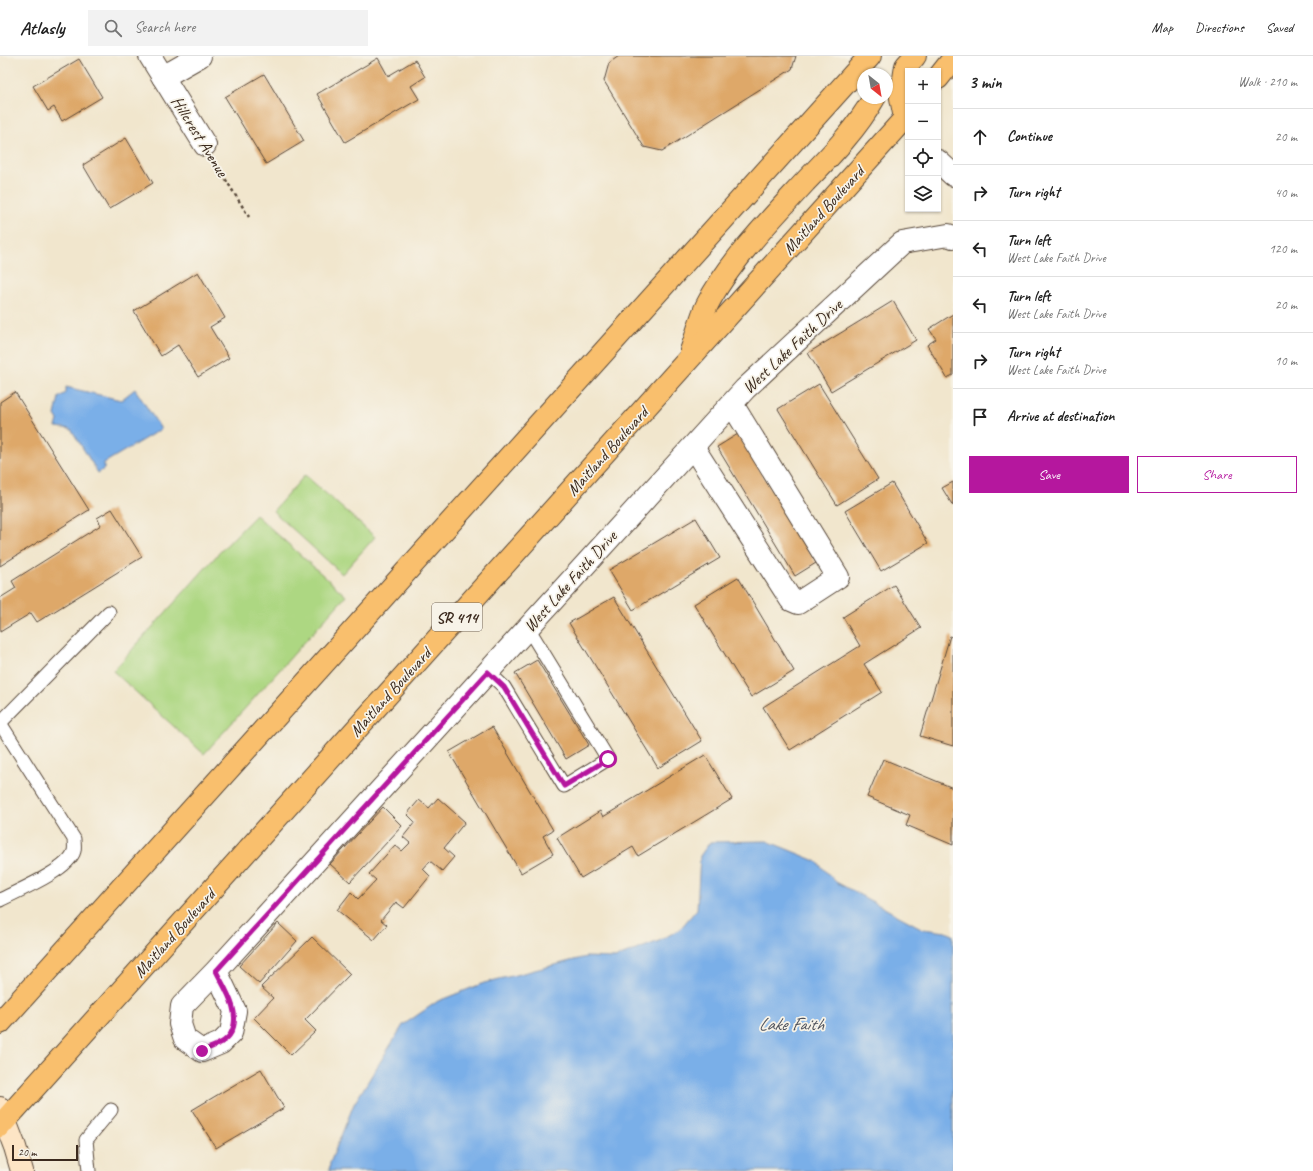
<!DOCTYPE html>
<html lang="en">
<head>
<meta charset="utf-8">
<style>
	body { margin:0; font-family:Caveat,sans-serif; background:#f2f2f2; color:#222 }
	.controls { position:absolute; right:12px; top:12px; display:grid; overflow:hidden; border-radius:0px; box-shadow:0 1px 3px #0004 }
	.controls button { width:36px; height:36px; display:grid; place-items:center; padding:0; border:0; border-bottom:1px solid #e0e0e0; background:#fff; color:#222; font:20px sans-serif }
	.compass { position:absolute; left:857px; top:12px; width:36px; height:36px; border-radius:50%; background:#fff; box-shadow:0 1px 3px #0004; rotate:149deg }
	.scale { position:absolute; left:12px; bottom:10px; width:66px; box-sizing:border-box; padding-left:4px; border:2px solid #3b2a1e; border-top:0; font-size:11px; line-height:14px; white-space:nowrap; color:#3b2a1e; -webkit-text-stroke:3px #f7f3e8; paint-order:stroke }
	.stop { position:absolute; width:12px; height:12px; margin:-9px; border:3px solid #b5179e; border-radius:50%; background:#fff }
	.stop.end { background:#b5179e; border-color:#fff; box-shadow:0 1px 4px #0008 }
	.list { margin:0; padding:0; list-style:none }
	h2 { display:flex; justify-content:space-between; align-items:center; height:52px; margin:0; padding:0 16px; font-size:17px }
	h2 small { font-size:13px; font-weight:400; color:#767676 }
	.list li { display:grid; grid-template-columns:26px 1fr auto; gap:12px; align-items:center; box-sizing:border-box; height:56px; padding:0 16px; border-top:1px solid #e0e0e0 }
	.list b { display:block; font-size:15px; white-space:nowrap }
	.list p { margin:0; font-size:13px; white-space:nowrap; color:#767676 }
	.list em { font-size:13px; font-style:normal; color:#767676 }
	.actions { display:flex; gap:8px; padding:12px 16px }
	.actions a { flex:1; padding:9px 0; border:1px solid #b5179e; border-radius:0px; text-align:center; font-size:14px; color:#b5179e }
	.actions .main { background:#b5179e; color:#fff }
	.icon { flex:none; width:22px; height:22px; fill:none; stroke:currentColor; stroke-width:2; stroke-linecap:round; stroke-linejoin:round }
	.map { position:relative; flex:none; width:953px; height:1115px; overflow:hidden }
	header { display:flex; align-items:center; gap:24px; box-sizing:border-box; height:56px; padding:0 20px; background:#fff; border-bottom:1px solid #e0e0e0 }
	header strong { font-size:19px }
	nav { display:flex; gap:22px; margin-inline-start:auto; font-size:14px }
	.search { width:280px; height:36px; background:#f2f2f2; display:flex; align-items:center; gap:10px; box-sizing:border-box; padding:0 14px; border-radius:0px; color:#767676; font-size:15px }
	main { display:flex }
	aside { flex:1; background:#fff }
	.map>svg:first-child { display:block }
	.green { fill:#add782; stroke:#748050 }
	.water { fill:#7aafe8; stroke:#5a6c83 }
	.building { fill:#dea869 }
	.lines { fill:none; stroke-linecap:round; stroke-linejoin:round }
	.lane-casing { stroke:#564638; stroke-width:15 }
	.street-casing { stroke:#564638; stroke-width:24 }
	.secondary-casing { stroke:#564638; stroke-width:24 }
	.primary-casing { stroke:#564638; stroke-width:24 }
	.path { stroke:#564638; stroke-width:2.5; stroke-dasharray:3 3; stroke-linecap:butt }
	.lane { stroke:#fff; stroke-width:13 }
	.street { stroke:#fff; stroke-width:22 }
	.secondary { stroke:#fde5c5; stroke-width:22 }
	.primary { stroke:#f9bf6d; stroke-width:22 }
	.route { stroke:#b5179e; stroke-width:5 }
	.labels { text-anchor:middle; stroke-width:3.5; stroke-linejoin:round; paint-order:stroke }
	.shield { fill:#f7f3e8; stroke:#73665b; stroke-width:1 }
	.shield-label { font-size:16px; font-weight:bold; fill:#3b2a1e }
	.street-label { font-size:17px; fill:#3b2a1e; stroke:#f7f3e8 }
	.water-label { font-size:18px; font-style:italic; fill:#4e525b; stroke:#f7f3e8 }
</style>
</head>
<body>
<header>
<strong>Atlasly</strong>
<div class="search"><svg class="icon" aria-label="search" viewBox="0 0 24 24"><circle cx="10" cy="10" r="6"/><path d="M15 15l6 6"/></svg>Search here</div>
<nav><a>Map</a><a>Directions</a><a>Saved</a></nav>
</header>
<main>
<div class="map">
<svg width="953" height="1115" viewBox="0 0 953 1115">
	<rect width="100%" height="100%" fill="#f7f3e8"/>
	<filter id="ink" filterUnits="userSpaceOnUse"><feTurbulence type="fractalNoise" baseFrequency=".025" numOctaves="2"/><feDisplacementMap in="SourceGraphic" scale="8" xChannelSelector="R" yChannelSelector="G"/><feConvolveMatrix kernelMatrix="1 2 1 2 8 2 1 2 1" color-interpolation-filters="sRGB"/></filter>
	<filter id="wash" filterUnits="userSpaceOnUse"><feTurbulence type="fractalNoise" baseFrequency=".012" numOctaves="4" result="noise"/><feDisplacementMap in="SourceGraphic" scale="16" xChannelSelector="R" yChannelSelector="G"/><feGaussianBlur stdDeviation="0.9" result="paint"/><feColorMatrix in="noise" values="0 0 0 0 0 0 0 0 0 0 0 0 0 0 0 0 0 1.4 0 .05"/><feComposite in="paint" operator="in"/></filter>
	<g filter="url(#wash)">
		<rect width="100%" height="100%" fill="#f1e6cd"/>
		<g class="green">
			<polygon points="305,419 375,481 342,518 273,455"/>
			<polygon points="256,459 346,540 204,698 113,615 218,498"/>
		</g>
		<g class="water">
			<polygon points="66,331 121,344 135,333 161,373 104,407 104,413 98,417 71,373 56,371 58,364 55,359 59,341 66,337"/>
			<polygon points="767,785 816,805 836,826 923,873 946,876 953,879 953,1115 329,1115 330,1107 354,1048 403,969 438,945 484,927 586,901 615,902 659,885 680,873 697,853 700,800 710,786"/>
		</g>
		<g id="blocks">
			<g class="building">
				<polygon points="619,0 796,0 792,13 662,95 644,91 604,25 609,7"/>
				<polygon points="378,2 388,20 415,4 425,21 411,30 419,43 345,86 317,38"/>
				<polygon points="79,3 102,41 62,65 54,51 48,55 33,30"/>
				<polygon points="264,18 304,85 266,108 225,41"/>
				<polygon points="126,82 153,127 109,153 83,109"/>
				<polygon points="198,216 225,262 210,271 229,302 198,321 178,289 161,300 134,255"/>
				<polygon points="893,245 916,284 831,335 808,297"/>
				<polygon points="953,258 953,319 947,322 927,289 936,283 929,273"/>
				<polygon points="819,328 878,423 837,449 778,353"/>
				<polygon points="15,336 89,454 0,510 0,346"/>
				<polygon points="738,378 816,507 795,520 717,391"/>
				<polygon points="953,426 953,450 942,432"/>
				<polygon points="892,427 928,487 881,515 845,455"/>
				<polygon points="112,453 142,501 37,566 31,557 0,576 0,542 16,532 12,525 101,469 97,462"/>
				<polygon points="696,462 720,502 633,554 609,514"/>
				<polygon points="738,521 794,615 751,641 694,548"/>
				<polygon points="894,529 921,572 864,608 882,636 790,694 763,651 860,590 843,561"/>
				<polygon points="614,541 702,685 658,712 569,567"/>
				<polygon points="950,580 953,581 953,690 920,680"/>
				<polygon points="537,604 589,689 566,703 515,617"/>
				<polygon points="492,671 553,774 543,780 553,798 521,817 449,696"/>
				<polygon points="705,699 732,743 638,800 633,791 581,822 557,782 600,755 603,761"/>
				<polygon points="883,703 953,732 953,789 906,769 910,759 867,741"/>
				<polygon points="438,742 465,766 444,792 454,801 442,815 430,805 423,813 430,820 404,852 396,846 381,864 387,869 374,884 337,854 351,836 358,843 376,824 369,818 395,789 402,795 410,787 403,781 415,766 407,758 419,744 429,752"/>
				<polygon points="383,751 402,770 350,826 330,808"/>
				<polygon points="278,867 297,885 259,928 239,910"/>
				<polygon points="312,881 350,918 305,964 316,975 291,999 254,962 273,942 261,931"/>
				<polygon points="261,1013 284,1052 216,1092 192,1054"/>
			</g>
		</g>
	</g>
	<g filter="url(#ink)">
		<use href="#blocks" fill-opacity="0" stroke="#564638" stroke-width="1"/>
		<g class="lines">
			<g class="lane-casing">
				<g id="lane">
					<polyline points="488,616 504,631 564,730 608,703 528,572"/>
					<path d="M0 667 74 783C74 786 75 791 74 795 69 814 17 835 0 844"/>
					<polyline points="0,667 109,556"/>
					<polyline points="89,1115 86,1084 111,1054"/>
				</g>
			</g>
			<g class="street-casing">
				<g id="street">
					<polyline points="150,0 205,89"/>
					<polyline points="163,21 200,0"/>
					<polyline points="938,105 953,119"/>
					<polyline points="693,391 791,544 798,547 838,521 732,348"/>
					<polyline points="216,915 235,955 231,977 221,987 202,995 185,983 180,968 182,950 216,915 745,333 902,187 948,179 953,181"/>
				</g>
			</g>
			<g class="secondary-casing">
				<polyline id="secondary" points="0,1052 15,1091 22,1115"/>
			</g>
			<g class="primary-casing">
				<g id="primary">
					<polyline points="938,22 953,3"/>
					<polyline points="905,62 901,42 906,10 915,0"/>
					<path d="M691 295C697 280 700 263 707 249 729 206 772 162 805 126 830 100 856 74 874 42"/>
					<polyline points="0,967 870,0"/>
					<polyline points="0,1070 908,59"/>
				</g>
			</g>
			<polyline class="path" points="216,108 249,161"/>
			<use href="#lane" class="lane"/>
			<use href="#street" class="street"/>
			<use href="#secondary" class="secondary"/>
			<use href="#primary" class="primary"/>
		</g>
	</g>
	<g class="lines" filter="url(#ink)">
		<path class="route" d="M202 995C211 991 226 987 231 977 242 957 225 933 216 915L488 616 504 631 564 730 608 703"/>
	</g>
	<g class="labels">
		<rect class="shield" x="432" y="547" width="50" height="28" rx="3"/>
		<g class="shield-label">
			<text x="457" y="567">SR 414</text>
		</g>
		<g class="street-label">
			<text transform="translate(200 80) rotate(58)" y="6">Hillcrest Avenue</text>
			<text transform="translate(823 154) rotate(-48)" y="6">Maitland Boulevard</text>
			<text transform="translate(792 290) rotate(-43)" y="6">West Lake Faith Drive</text>
			<text transform="translate(607 395) rotate(-48)" y="6">Maitland Boulevard</text>
			<text transform="translate(570 525) rotate(-48)" y="6">West Lake Faith Drive</text>
			<text transform="translate(390 636) rotate(-48)" y="6">Maitland Boulevard</text>
			<text transform="translate(174 877) rotate(-48)" y="6">Maitland Boulevard</text>
		</g>
		<g class="water-label">
			<text x="791" y="974">Lake Faith</text>
		</g>
	</g>
</svg>
<div class="controls">
<button>+</button>
<button>−</button>
<button><svg class="icon" aria-label="locate" viewBox="0 0 24 24"><circle cx="12" cy="12" r="6"/><path d="M12 2v4M12 18v4M2 12h4M18 12h4"/></svg></button>
<button><svg class="icon" aria-label="layers" viewBox="0 0 24 24"><path d="M12 4l9 5-9 5-9-5zM3 14l9 5 9-5"/></svg></button>
</div>
<svg class="compass" viewBox="-18 -18 36 36"><path d="M0-13l5 13h-10z" fill="#e53935"/><path d="M0 13l5-13h-10z" fill="#767676"/></svg>
<div class="scale">20 m</div>
<div class="stop" style="left:608px;top:703px"></div>
<div class="stop end" style="left:202px;top:995px"></div>
</div>
<aside>
<h2>3 min<small>Walk · 210 m</small></h2>
<ul class="list">
<li><svg class="icon" aria-label="ahead" viewBox="0 0 24 24"><path d="M12 20V5M6 11l6-6 6 6"/></svg><div><b>Continue</b></div><em>20 m</em></li>
<li><svg class="icon" aria-label="right" viewBox="0 0 24 24"><path d="M7 20v-9h11M14 6l5 5-5 5"/></svg><div><b>Turn right</b></div><em>40 m</em></li>
<li><svg class="icon" aria-label="left" viewBox="0 0 24 24"><path d="M17 20v-9H6M10 6l-5 5 5 5"/></svg><div><b>Turn left</b><p>West Lake Faith Drive</p></div><em>120 m</em></li>
<li><svg class="icon" aria-label="left" viewBox="0 0 24 24"><path d="M17 20v-9H6M10 6l-5 5 5 5"/></svg><div><b>Turn left</b><p>West Lake Faith Drive</p></div><em>20 m</em></li>
<li><svg class="icon" aria-label="right" viewBox="0 0 24 24"><path d="M7 20v-9h11M14 6l5 5-5 5"/></svg><div><b>Turn right</b><p>West Lake Faith Drive</p></div><em>10 m</em></li>
<li><svg class="icon" aria-label="arrive" viewBox="0 0 24 24"><path d="M6 21V4h12l-3 4 3 4H6"/></svg><div><b>Arrive at destination</b></div></li>
</ul>
<div class="actions"><a class="main">Save</a><a>Share</a></div>
</aside>
</main>
</body>
</html>
